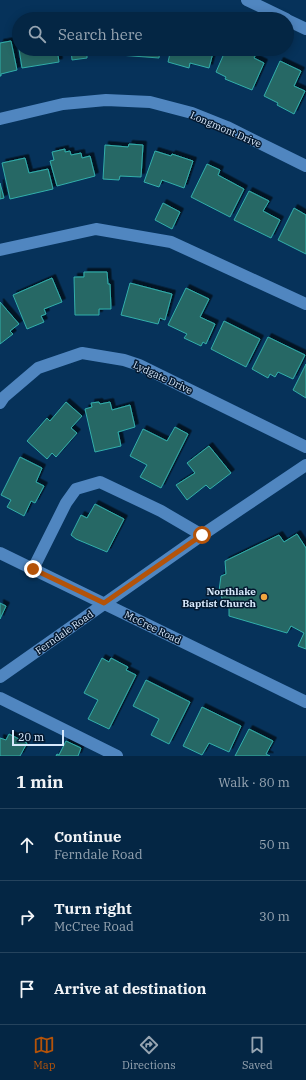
<!DOCTYPE html>
<html lang="en">
<head>
<meta charset="utf-8">
<style>
	body { margin:0; font-family:"IBM Plex Serif",serif; background:#12324f; color:#f1f3f6 }
	.scale { position:absolute; left:12px; bottom:10px; width:52px; box-sizing:border-box; padding-left:4px; border:2px solid #d8e9fc; border-top:0; font-size:11px; line-height:14px; white-space:nowrap; color:#d8e9fc; -webkit-text-stroke:3px #041930; paint-order:stroke }
	.stop { position:absolute; width:12px; height:12px; margin:-9px; border:3px solid #b45309; border-radius:50%; background:#fff }
	.stop.end { background:#b45309; border-color:#fff; box-shadow:0 1px 4px #0008 }
	.list { margin:0; padding:0; list-style:none }
	h2 { display:flex; justify-content:space-between; align-items:center; height:52px; margin:0; padding:0 16px; font-size:17px }
	h2 small { font-size:13px; font-weight:400; color:#97a5b2 }
	.list li { display:grid; grid-template-columns:26px 1fr auto; gap:12px; align-items:center; box-sizing:border-box; height:72px; padding:0 16px; border-top:1px solid #25435d }
	.list b { display:block; font-size:15px; white-space:nowrap }
	.list p { margin:0; font-size:13px; white-space:nowrap; color:#97a5b2 }
	.list em { font-size:13px; font-style:normal; color:#97a5b2 }
	.icon { flex:none; width:22px; height:22px; fill:none; stroke:currentColor; stroke-width:2; stroke-linecap:round; stroke-linejoin:round }
	.map { position:relative; flex:none; width:306px; height:756px; overflow:hidden }
	.search { position:absolute; background:#042644; box-shadow:0 2px 10px #0003; left:12px; right:12px; top:12px; height:44px; display:flex; align-items:center; gap:10px; box-sizing:border-box; padding:0 14px; border-radius:22px; color:#97a5b2; font-size:15px }
	.sheet { height:268px; background:#042644 }
	nav { display:flex; justify-content:space-around; align-items:center; box-sizing:border-box; height:56px; border-top:1px solid #25435d; background:#042644; font-size:11px; color:#97a5b2 }
	nav a { display:grid; justify-items:center; gap:2px }
	nav .on { color:#b45309 }
	.map>svg:first-child { display:block }
	.building { fill:#276865; stroke:#32afab; filter:url(#shadow) }
	.lines { fill:none; stroke-linecap:round; stroke-linejoin:round }
	.minor { stroke:#5086c0; stroke-width:12 }
	.route { stroke:#b45309; stroke-width:5 }
	.poi-dot { fill:#f0a63f; stroke:#041930; stroke-width:1.5 }
	.labels { text-anchor:middle; stroke-width:3; stroke-linejoin:round; paint-order:stroke }
	.street-label { font-size:10px; fill:#d8e9fc; stroke:#041930 }
	.poi-label { font-size:10px; font-weight:bold; fill:#d8e9fc; stroke:#041930; text-anchor:end }
</style>
</head>
<body>
<div class="map">
<svg width="306" height="756" viewBox="0 0 306 756">
	<defs>
		<filter id="shadow"><feDropShadow dx="3.5" dy="-3.5" stdDeviation="0" flood-color="#0009"/></filter>
	</defs>
	<rect width="100%" height="100%" fill="#06325a"/>
	<g class="building">
		<polygon points="11,41 17,70 1,74 1,76 0,76 0,43"/>
		<polygon points="19,49 57,49 59,62 22,68"/>
		<polygon points="71,49 91,49 91,53 87,53 87,58 72,60"/>
		<polygon points="120,49 160,49 159,58 119,55"/>
		<polygon points="171,49 214,49 209,68 190,63 189,68 168,62"/>
		<polygon points="226,49 249,49 257,52 254,58 264,63 252,90 225,79 226,77 216,72"/>
		<polygon points="280,61 301,71 294,86 305,91 294,114 277,105 278,103 264,96"/>
		<polygon points="129,144 143,145 141,177 120,176 119,180 103,179 105,145 128,147"/>
		<polygon points="65,149 65,152 70,151 71,155 81,153 82,158 90,156 95,176 57,186 50,161 54,160 52,152"/>
		<polygon points="155,151 171,156 172,154 193,161 184,188 162,180 159,187 144,182"/>
		<polygon points="25,158 29,173 48,169 53,189 10,199 2,163"/>
		<polygon points="207,164 220,170 218,175 244,189 230,217 191,197"/>
		<polygon points="0,183 4,198 0,199"/>
		<polygon points="249,191 269,201 263,211 280,220 271,238 234,220"/>
		<polygon points="163,203 180,212 172,229 155,220"/>
		<polygon points="294,208 306,215 306,254 278,240"/>
		<polygon points="84,272 107,272 108,284 110,284 111,309 99,309 99,315 75,315 74,277 84,277"/>
		<polygon points="52,278 62,302 44,309 46,314 41,316 44,322 27,329 13,295"/>
		<polygon points="130,283 172,294 165,320 160,318 158,324 121,315"/>
		<polygon points="186,288 209,299 200,317 215,324 206,344 203,342 201,346 184,338 187,334 168,325"/>
		<polygon points="0,302 19,324 10,331 13,334 0,344"/>
		<polygon points="224,321 260,339 246,367 211,349"/>
		<polygon points="268,337 305,355 293,379 278,372 275,377 270,374 268,378 252,369"/>
		<polygon points="306,364 306,398 293,390"/>
		<polygon points="66,402 82,416 71,428 77,433 56,457 52,453 47,459 27,441 47,418 50,421"/>
		<polygon points="99,402 100,404 110,402 112,410 130,405 135,427 118,432 121,446 95,452 85,409 92,407 91,403"/>
		<polygon points="175,427 188,434 161,488 140,477 147,465 130,456 143,429 167,441"/>
		<polygon points="209,446 231,473 210,489 206,485 187,500 176,485 195,473 187,463"/>
		<polygon points="20,457 42,468 36,482 44,486 35,503 31,501 24,516 7,507 11,500 1,495"/>
		<polygon points="95,504 124,519 107,552 76,539 71,535 81,515 87,518"/>
		<polygon points="297,534 306,548 306,649 298,646 304,633 291,626 287,633 229,616 229,604 224,603 219,591 221,576 226,574 225,561 279,535 284,542"/>
		<polygon points="0,603 6,606 0,619"/>
		<polygon points="102,658 109,662 111,658 128,667 126,670 136,675 109,729 88,719 98,700 84,693"/>
		<polygon points="146,680 190,702 169,744 151,735 159,719 133,706"/>
		<polygon points="202,707 241,726 229,752 209,743 202,755 183,746"/>
		<polygon points="249,729 273,741 266,754 270,756 235,756"/>
		<polygon points="9,734 27,743 20,756 0,756 0,738 6,740"/>
		<polygon points="66,741 81,748 78,756 56,756 57,754 59,755"/>
	</g>
	<g class="lines">
		<g class="minor">
			<polyline points="247,0 286,19"/>
			<polyline points="287,20 306,29"/>
			<polyline points="0,119 63,104 106,100 150,102 192,113 227,127 306,166"/>
			<polyline points="0,250 96,229 171,242 306,304"/>
			<polyline points="0,403 4,397 38,368 82,353 124,360 139,365 306,447"/>
			<polyline points="0,553 306,702"/>
			<polyline points="33,569 66,503 76,489 100,482 161,511 202,535"/>
			<polyline points="0,677 202,535 306,465"/>
			<polyline points="0,698 117,756"/>
		</g>
	</g>
	<g class="lines">
		<polyline class="route" points="33,569 104,603 202,535"/>
	</g>
	<circle class="poi-dot" cx="264" cy="597" r="4"/>
	<g class="labels">
		<g class="street-label">
			<text transform="translate(226 129) rotate(23)" y="4">Longmont Drive</text>
			<text transform="translate(163 377) rotate(25)" y="4">Lydgate Drive</text>
			<text transform="translate(153 627) rotate(26)" y="4">McCree Road</text>
			<text transform="translate(64 632) rotate(-35)" y="4">Ferndale Road</text>
		</g>
		<g class="poi-label">
			<text x="256" y="595">Northlake<tspan x="256" dy="12">Baptist Church</tspan></text>
		</g>
	</g>
</svg>
<div class="scale">20 m</div>
<div class="stop" style="left:202px;top:535px"></div>
<div class="stop end" style="left:33px;top:569px"></div>
<div class="search"><svg class="icon" aria-label="search" viewBox="0 0 24 24"><circle cx="10" cy="10" r="6"/><path d="M15 15l6 6"/></svg>Search here</div>
</div>
<section class="sheet">
<h2>1 min<small>Walk · 80 m</small></h2>
<ul class="list">
<li><svg class="icon" aria-label="ahead" viewBox="0 0 24 24"><path d="M12 20V5M6 11l6-6 6 6"/></svg><div><b>Continue</b><p>Ferndale Road</p></div><em>50 m</em></li>
<li><svg class="icon" aria-label="right" viewBox="0 0 24 24"><path d="M7 20v-9h11M14 6l5 5-5 5"/></svg><div><b>Turn right</b><p>McCree Road</p></div><em>30 m</em></li>
<li><svg class="icon" aria-label="arrive" viewBox="0 0 24 24"><path d="M6 21V4h12l-3 4 3 4H6"/></svg><div><b>Arrive at destination</b></div></li>
</ul>
</section>
<nav>
<a class="on"><svg class="icon" aria-label="map" viewBox="0 0 24 24"><path d="M3 6l6-2 6 2 6-2v14l-6 2-6-2-6 2zM9 4v14M15 6v14"/></svg>Map</a>
<a><svg class="icon" aria-label="directions" viewBox="0 0 24 24"><path d="M12 3l9 9-9 9-9-9zM9 14v-3h6M13 9l2 2-2 2"/></svg>Directions</a>
<a><svg class="icon" aria-label="saved" viewBox="0 0 24 24"><path d="M7 4h10v16l-5-4-5 4z"/></svg>Saved</a>
</nav>
</body>
</html>
